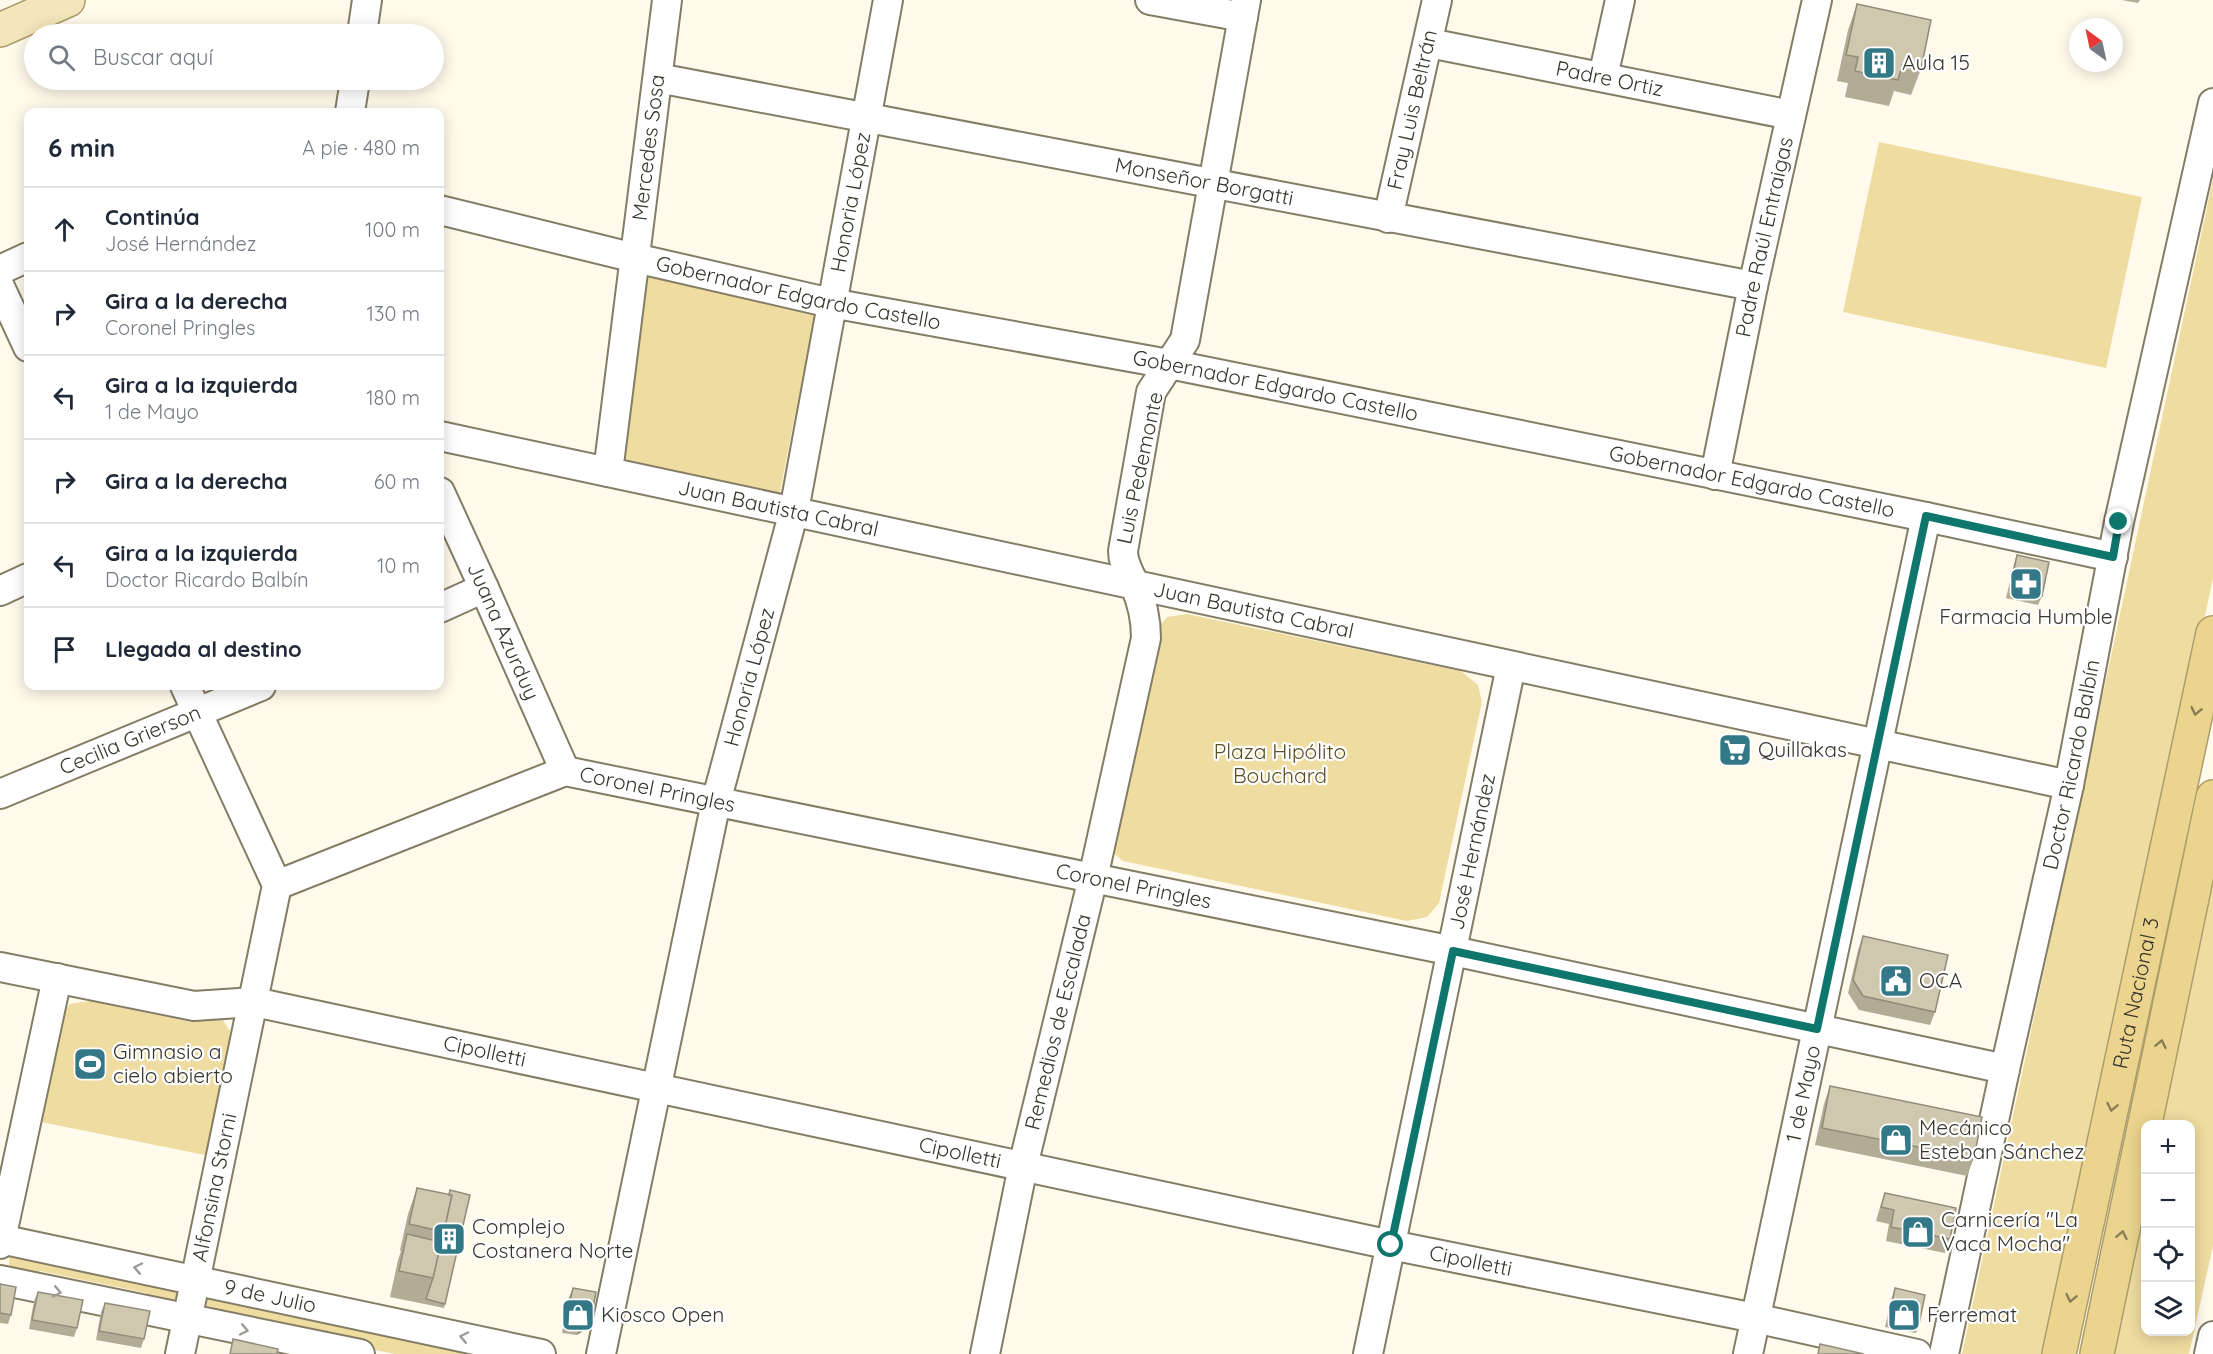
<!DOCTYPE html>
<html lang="es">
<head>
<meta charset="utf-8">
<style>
	body { margin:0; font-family:Quicksand,sans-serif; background:#f6f6f7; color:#1f2937 }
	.controls { position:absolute; right:18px; bottom:18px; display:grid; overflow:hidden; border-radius:12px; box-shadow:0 3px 15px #0003 }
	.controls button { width:54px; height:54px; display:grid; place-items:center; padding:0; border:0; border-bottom:2px solid #e0e1e3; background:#fff; color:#1f2937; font:30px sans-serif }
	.compass { position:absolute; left:2069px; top:18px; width:54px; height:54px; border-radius:50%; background:#fff; box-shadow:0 3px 15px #0003; rotate:327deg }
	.stop { position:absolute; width:18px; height:18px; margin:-14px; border:4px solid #0f766e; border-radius:50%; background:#fff }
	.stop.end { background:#0f766e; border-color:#fff; box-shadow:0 2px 6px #0008 }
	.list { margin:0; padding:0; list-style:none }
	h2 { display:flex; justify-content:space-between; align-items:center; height:78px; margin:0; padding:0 24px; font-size:26px }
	h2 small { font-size:20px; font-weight:400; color:#747a83 }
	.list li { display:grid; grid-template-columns:39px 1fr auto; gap:18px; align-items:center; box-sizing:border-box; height:84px; padding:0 24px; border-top:2px solid #e0e1e3 }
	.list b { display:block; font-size:22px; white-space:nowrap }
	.list p { margin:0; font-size:20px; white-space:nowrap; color:#747a83 }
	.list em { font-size:20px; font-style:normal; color:#747a83 }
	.icon { flex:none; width:33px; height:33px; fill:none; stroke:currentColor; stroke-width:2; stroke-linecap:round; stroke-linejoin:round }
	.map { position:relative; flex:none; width:2213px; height:1354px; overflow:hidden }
	.search { position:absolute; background:#fff; box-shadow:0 3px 15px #0003; left:24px; top:24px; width:420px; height:66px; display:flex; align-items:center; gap:15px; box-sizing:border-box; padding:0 21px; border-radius:33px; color:#747a83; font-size:22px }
	.panel { position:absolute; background:#fff; box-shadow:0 3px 15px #0003; left:24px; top:108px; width:420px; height:582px; border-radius:12px }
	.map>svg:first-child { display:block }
	.green { fill:#efdca0 }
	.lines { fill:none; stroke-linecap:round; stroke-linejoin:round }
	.minor-casing { stroke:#847d66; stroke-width:32 }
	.major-casing { stroke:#ac9d6c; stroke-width:36 }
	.highway-casing { stroke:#ac9d6c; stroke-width:36 }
	.minor { stroke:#fff; stroke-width:28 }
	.major { stroke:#f3e6bb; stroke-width:33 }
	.highway { stroke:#ebd58e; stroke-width:33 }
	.wall { fill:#b2ac96 }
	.shaded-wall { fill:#918c7a }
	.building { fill:#cfc8af; stroke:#918c7a; stroke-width:1.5 }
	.oneway { stroke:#897d58 }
	.oneway2 { stroke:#9c9a96 }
	.route { stroke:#0f766e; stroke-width:8 }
	.labels { text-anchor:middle; stroke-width:4.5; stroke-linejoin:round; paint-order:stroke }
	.poi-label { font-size:21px; fill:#38352c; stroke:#fff; text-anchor:start }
	.street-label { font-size:21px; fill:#38352c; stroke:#fff }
	.park-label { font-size:21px; fill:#5b4e24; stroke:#fff }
</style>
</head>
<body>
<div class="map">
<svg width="2213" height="1354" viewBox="0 0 2213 1354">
	<rect width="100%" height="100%" fill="#fffaeb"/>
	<g class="green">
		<polygon points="1879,142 2142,197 2106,368 1843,312"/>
		<polygon points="2213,179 2213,578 2047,1354 1962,1354"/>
		<polygon points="645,276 815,314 779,497 621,464"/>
		<polygon points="1187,614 1461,671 1478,685 1482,702 1439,903 1427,917 1407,921 1123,861 1112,852 1152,635 1167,617"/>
		<polygon points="2213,859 2213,1246 2189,1354 2109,1354 2145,1181 2146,1332 2190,1332 2190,1124 2157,1124"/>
		<polygon points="90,1001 191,1022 222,1019 234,1037 210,1156 36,1121 57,1020 70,1004"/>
		<polygon points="16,1253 37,1253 41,1262 148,1284 178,1288 182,1297 175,1304 152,1303 146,1293 40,1271 28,1277 9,1269 9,1258"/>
		<polygon points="214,1295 513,1354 395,1354 213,1317 207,1310 206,1300"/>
	</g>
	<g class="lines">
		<g class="minor-casing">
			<g id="minor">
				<polyline points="1150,0 1243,17"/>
				<polyline points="362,34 367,0"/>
				<path id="s1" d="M1429 43 1791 115"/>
				<polyline points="1603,77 1620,0"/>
				<path id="s2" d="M658 78 1753 286"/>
				<polyline points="350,112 355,80"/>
				<path id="s3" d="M440 210 635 258 831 303 1169 364 1926 517 2113 557"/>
				<path id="s4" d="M1388 218 1437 0"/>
				<polyline points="0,270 28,257"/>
				<polyline points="0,287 28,347"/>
				<path id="s5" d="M440 436 2069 785"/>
				<path id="s6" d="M608 472 667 0"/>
				<path id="s7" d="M1715 475 1753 286 1817 0"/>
				<path id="s8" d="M440 492 484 588 565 771"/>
				<polyline points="0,591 28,578"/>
				<polyline points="440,608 484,588"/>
				<path id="s9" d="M0 794 261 686"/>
				<path id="s10" d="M277 885 565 771 1453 951 2005 1069"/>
				<path id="s11" d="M0 967 194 1006 254 1002 1391 1245 1755 1318 1917 1354"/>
				<path id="s12" d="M0 1239 541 1354"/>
				<polyline points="0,1244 57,978"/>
				<polyline points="0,1280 360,1354"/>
				<path id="s13" d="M180 1354 277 885 185 686"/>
				<path id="s14" d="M601 1354 716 802 794 511 888 0"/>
				<path id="s15" d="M985 1354 1023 1166 1093 878 1146 638C1146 619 1143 604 1135 586 1130 573 1123 565 1123 551L1151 392 1185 340 1246 0"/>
				<path id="s16" d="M1368 1354 1511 666"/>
				<path id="s17" d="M1748 1354 1926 517"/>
				<path id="s18" d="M1944 1354 2005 1069 2069 785 2119 522 2213 103"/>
				<polyline points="2209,1354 2213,1336"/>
			</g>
		</g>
		<g class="major-casing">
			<polyline id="major" points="0,30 68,0"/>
		</g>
		<g class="highway-casing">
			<g id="highway">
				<path id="s19" d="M2059 1354 2213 633"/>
				<polyline points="2097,1354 2213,797"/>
			</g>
		</g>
		<use href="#minor" class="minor"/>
		<use href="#major" class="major"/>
		<use href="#highway" class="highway"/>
	</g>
	<g class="wall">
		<polygon points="2122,0 2140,0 2138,3"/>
		<polygon points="1857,4 1921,69 1911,95 1894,91 1889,106 1845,97 1848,83 1837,81 1848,30"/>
		<polygon points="2017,555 2042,596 2038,605 2006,598 2014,564"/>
		<polygon points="1863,936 1935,1012 1930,1025 1859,1010 1848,993 1858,950"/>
		<polygon points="1830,1086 1974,1158 1967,1176 1815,1145 1824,1104"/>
		<polygon points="417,1188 448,1195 450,1190 445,1304 444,1308 390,1297 398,1260 401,1251 400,1250 408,1214"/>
		<polygon points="1885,1193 1950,1239 1945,1253 1886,1241 1889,1224 1876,1221 1880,1207"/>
		<polygon points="0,1284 11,1315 8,1324 0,1323"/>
		<polygon points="573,1288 591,1319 588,1328 577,1335 562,1333 569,1297"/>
		<polygon points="1895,1288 1919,1324 1916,1333 1885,1327 1892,1297"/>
		<polygon points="38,1292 77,1328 74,1337 29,1329 34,1301"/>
		<polygon points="105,1303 144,1339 141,1348 96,1340 101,1312"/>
	</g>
	<polygon class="shaded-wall" points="591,1319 588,1328 577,1335 580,1326"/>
	<g class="building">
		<polygon points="1857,4 1931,20 1921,69 1902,65 1898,80 1855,71 1858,57 1846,55"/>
		<polygon points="2017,555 2049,562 2042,596 2010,589"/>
		<polygon points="1863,936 1948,955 1935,1012 1863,996 1853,980"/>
		<polygon points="1830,1086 1982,1117 1974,1158 1822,1128"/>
		<polygon points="417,1188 452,1195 444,1232 409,1224"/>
		<polygon points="450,1190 470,1195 445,1304 426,1299 433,1278 441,1242 440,1241 444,1232 452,1195 449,1195"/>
		<polygon points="1885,1193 1956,1208 1950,1239 1891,1227 1894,1210 1881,1207"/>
		<polygon points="407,1234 441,1242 433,1278 399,1271"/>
		<polygon points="0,1284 16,1287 11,1315 0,1313"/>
		<polygon points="573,1288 596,1292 591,1319 580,1326 565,1323"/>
		<polygon points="1895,1288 1925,1295 1919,1324 1889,1318"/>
		<polygon points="38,1292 83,1300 77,1328 32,1320"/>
		<polygon points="105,1303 150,1311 144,1339 99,1331"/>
		<polygon points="233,1339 278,1349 277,1354 230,1354"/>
		<polygon points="1820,1344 1864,1354 1818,1354"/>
	</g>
	<defs><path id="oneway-chevron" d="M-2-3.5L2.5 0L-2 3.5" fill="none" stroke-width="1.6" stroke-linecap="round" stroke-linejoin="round" transform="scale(1.5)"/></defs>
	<g class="oneway">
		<use href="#oneway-chevron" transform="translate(2196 711) rotate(102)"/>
		<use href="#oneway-chevron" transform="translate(2161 1044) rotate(-78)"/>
		<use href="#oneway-chevron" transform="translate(2112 1107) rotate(102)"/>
		<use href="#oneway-chevron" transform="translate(2122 1235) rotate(-78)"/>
		<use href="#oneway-chevron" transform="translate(2071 1298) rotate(102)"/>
	</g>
	<g class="oneway2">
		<use href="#oneway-chevron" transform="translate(138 1268) rotate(-168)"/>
		<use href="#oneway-chevron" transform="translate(57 1292) rotate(12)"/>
		<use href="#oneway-chevron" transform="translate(244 1330) rotate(12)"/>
		<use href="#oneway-chevron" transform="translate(464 1337) rotate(-168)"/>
	</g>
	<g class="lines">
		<polyline class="route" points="1391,1245 1453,951 1817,1029 1926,516 2113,557 2119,522"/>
	</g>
	<defs>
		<g id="building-square" transform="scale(1.725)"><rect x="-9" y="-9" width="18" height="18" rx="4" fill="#337886" stroke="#fff"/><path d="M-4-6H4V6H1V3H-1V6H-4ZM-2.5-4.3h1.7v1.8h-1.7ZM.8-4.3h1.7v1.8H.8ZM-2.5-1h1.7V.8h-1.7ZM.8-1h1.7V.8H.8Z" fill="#fff"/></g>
		<g id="pharmacy-square" transform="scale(1.725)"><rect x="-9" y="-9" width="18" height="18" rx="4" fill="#337886" stroke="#fff"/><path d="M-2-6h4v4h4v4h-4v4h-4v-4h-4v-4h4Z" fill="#fff"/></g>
		<g id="supermarket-square" transform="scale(1.725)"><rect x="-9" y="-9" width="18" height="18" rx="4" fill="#337886" stroke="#fff"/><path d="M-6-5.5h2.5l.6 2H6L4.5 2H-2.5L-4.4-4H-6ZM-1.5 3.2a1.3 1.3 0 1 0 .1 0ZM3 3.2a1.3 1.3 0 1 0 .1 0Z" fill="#fff"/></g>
		<g id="civic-square" transform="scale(1.725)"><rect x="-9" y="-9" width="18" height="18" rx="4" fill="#337886" stroke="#fff"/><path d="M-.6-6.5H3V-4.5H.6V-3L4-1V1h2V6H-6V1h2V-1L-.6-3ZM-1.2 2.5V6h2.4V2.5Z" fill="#fff"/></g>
		<g id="stadium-square" transform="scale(1.725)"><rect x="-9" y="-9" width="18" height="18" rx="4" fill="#337886" stroke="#fff"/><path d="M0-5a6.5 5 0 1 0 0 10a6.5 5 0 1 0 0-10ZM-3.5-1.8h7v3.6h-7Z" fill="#fff"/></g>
		<g id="shop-square" transform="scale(1.725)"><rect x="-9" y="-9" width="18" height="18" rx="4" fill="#337886" stroke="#fff"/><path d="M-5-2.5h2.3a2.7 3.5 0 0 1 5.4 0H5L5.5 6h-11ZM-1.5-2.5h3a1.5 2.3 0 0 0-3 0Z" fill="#fff"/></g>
	</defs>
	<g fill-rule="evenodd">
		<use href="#building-square" x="1879" y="63"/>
		<use href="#pharmacy-square" x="2026" y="584"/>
		<use href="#supermarket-square" x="1735" y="750"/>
		<use href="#civic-square" x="1896" y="981"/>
		<use href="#stadium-square" x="90" y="1064"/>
		<use href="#shop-square" x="1896" y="1140"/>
		<use href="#shop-square" x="1918" y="1232"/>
		<use href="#building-square" x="449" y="1239"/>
		<use href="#shop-square" x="578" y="1315"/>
		<use href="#shop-square" x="1904" y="1315"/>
	</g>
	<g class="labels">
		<g class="poi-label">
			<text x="1902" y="70">Aula 15</text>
			<text x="2026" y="624" text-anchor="middle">Farmacia Humble</text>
			<text x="1758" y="757">Quillakas</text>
			<text x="1919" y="988">OCA</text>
			<text x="113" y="1059">Gimnasio a<tspan x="113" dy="24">cielo abierto</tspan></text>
			<text x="1919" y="1135">Mecánico<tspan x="1919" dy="24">Esteban Sánchez</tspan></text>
			<text x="1941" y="1227">Carnicería "La<tspan x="1941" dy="24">Vaca Mocha"</tspan></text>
			<text x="472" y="1234">Complejo<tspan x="472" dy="24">Costanera Norte</tspan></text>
			<text x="601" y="1322">Kiosco Open</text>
			<text x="1927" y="1322">Ferremat</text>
		</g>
		<g class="street-label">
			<text dy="7" stroke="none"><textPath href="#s1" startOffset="184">Padre Ortiz</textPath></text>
			<text dy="7" stroke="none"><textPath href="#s4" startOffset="111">Fray Luis Beltrán</textPath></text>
			<text dy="7" stroke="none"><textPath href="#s6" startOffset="327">Mercedes Sosa</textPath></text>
			<text dy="7" stroke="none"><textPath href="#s2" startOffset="556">Monseñor Borgatti</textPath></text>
			<text dy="7" stroke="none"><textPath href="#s14" startOffset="1179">Honoria López</textPath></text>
			<text dy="7" stroke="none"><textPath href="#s7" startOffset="243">Padre Raúl Entraigas</textPath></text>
			<text dy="7" stroke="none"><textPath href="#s3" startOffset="368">Gobernador Edgardo Castello</textPath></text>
			<text dy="7" stroke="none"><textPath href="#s3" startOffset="854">Gobernador Edgardo Castello</textPath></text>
			<text transform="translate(1140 468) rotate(-78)" y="7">Luis Pedemonte</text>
			<text dy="7" stroke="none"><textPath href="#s3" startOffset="1340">Gobernador Edgardo Castello</textPath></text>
			<text dy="7" stroke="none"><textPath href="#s5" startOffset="346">Juan Bautista Cabral</textPath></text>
			<text dy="7" stroke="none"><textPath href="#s5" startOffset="832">Juan Bautista Cabral</textPath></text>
			<text dy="7" stroke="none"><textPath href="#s8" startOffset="153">Juana Azurduy</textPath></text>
			<text dy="7" stroke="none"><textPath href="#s14" startOffset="693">Honoria López</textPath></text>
			<text dy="7" stroke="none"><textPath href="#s9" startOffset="141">Cecilia Grierson</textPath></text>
			<text dy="7" stroke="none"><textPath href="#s18" startOffset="603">Doctor Ricardo Balbín</textPath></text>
			<text dy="7" stroke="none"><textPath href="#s10" startOffset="404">Coronel Pringles</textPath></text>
			<text dy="7" stroke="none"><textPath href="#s16" startOffset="513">José Hernández</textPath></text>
			<text dy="7" stroke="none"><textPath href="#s10" startOffset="890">Coronel Pringles</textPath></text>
			<text dy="7" stroke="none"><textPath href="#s19" startOffset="369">Ruta Nacional 3</textPath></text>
			<text dy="7" stroke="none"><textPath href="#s15" startOffset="340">Remedios de Escalada</textPath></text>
			<text dy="7" stroke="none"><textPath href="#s11" startOffset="494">Cipolletti</textPath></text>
			<text dy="7" stroke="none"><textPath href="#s17" startOffset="266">1 de Mayo</textPath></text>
			<text dy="7" stroke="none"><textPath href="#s11" startOffset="980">Cipolletti</textPath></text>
			<text dy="7" stroke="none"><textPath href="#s13" startOffset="170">Alfonsina Storni</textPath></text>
			<text dy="7" stroke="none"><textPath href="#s11" startOffset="1502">Cipolletti</textPath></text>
			<text dy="7" stroke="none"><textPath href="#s12" startOffset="276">9 de Julio</textPath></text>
		</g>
		<g class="park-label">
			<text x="1280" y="759">Plaza Hipólito<tspan x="1280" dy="24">Bouchard</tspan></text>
		</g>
	</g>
</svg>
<div class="controls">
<button>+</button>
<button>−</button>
<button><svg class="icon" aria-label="locate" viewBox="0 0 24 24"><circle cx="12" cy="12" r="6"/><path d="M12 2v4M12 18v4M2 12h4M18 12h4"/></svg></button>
<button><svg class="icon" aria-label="layers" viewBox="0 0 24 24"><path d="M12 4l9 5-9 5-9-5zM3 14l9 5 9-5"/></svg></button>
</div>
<svg class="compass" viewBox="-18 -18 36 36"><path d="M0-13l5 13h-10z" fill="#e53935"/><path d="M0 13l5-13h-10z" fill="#747a83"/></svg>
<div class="stop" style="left:1391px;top:1245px"></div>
<div class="stop end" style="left:2119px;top:522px"></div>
<div class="search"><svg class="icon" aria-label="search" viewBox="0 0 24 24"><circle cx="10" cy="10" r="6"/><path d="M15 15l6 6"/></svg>Buscar aquí</div>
<section class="panel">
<h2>6 min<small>A pie · 480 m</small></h2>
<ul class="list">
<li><svg class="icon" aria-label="ahead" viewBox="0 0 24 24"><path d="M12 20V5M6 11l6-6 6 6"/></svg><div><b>Continúa</b><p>José Hernández</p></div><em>100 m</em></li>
<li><svg class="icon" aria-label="right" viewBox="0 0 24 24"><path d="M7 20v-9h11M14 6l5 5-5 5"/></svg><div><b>Gira a la derecha</b><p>Coronel Pringles</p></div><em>130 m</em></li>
<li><svg class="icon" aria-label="left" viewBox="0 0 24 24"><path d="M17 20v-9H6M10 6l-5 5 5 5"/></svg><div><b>Gira a la izquierda</b><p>1 de Mayo</p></div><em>180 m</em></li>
<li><svg class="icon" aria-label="right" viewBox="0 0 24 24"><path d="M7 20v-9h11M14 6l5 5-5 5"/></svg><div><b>Gira a la derecha</b></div><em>60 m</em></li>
<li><svg class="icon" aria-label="left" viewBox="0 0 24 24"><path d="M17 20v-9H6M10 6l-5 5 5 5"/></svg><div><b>Gira a la izquierda</b><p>Doctor Ricardo Balbín</p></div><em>10 m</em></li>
<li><svg class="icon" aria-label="arrive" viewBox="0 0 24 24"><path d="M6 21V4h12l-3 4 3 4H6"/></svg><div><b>Llegada al destino</b></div></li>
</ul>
</section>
</div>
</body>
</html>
